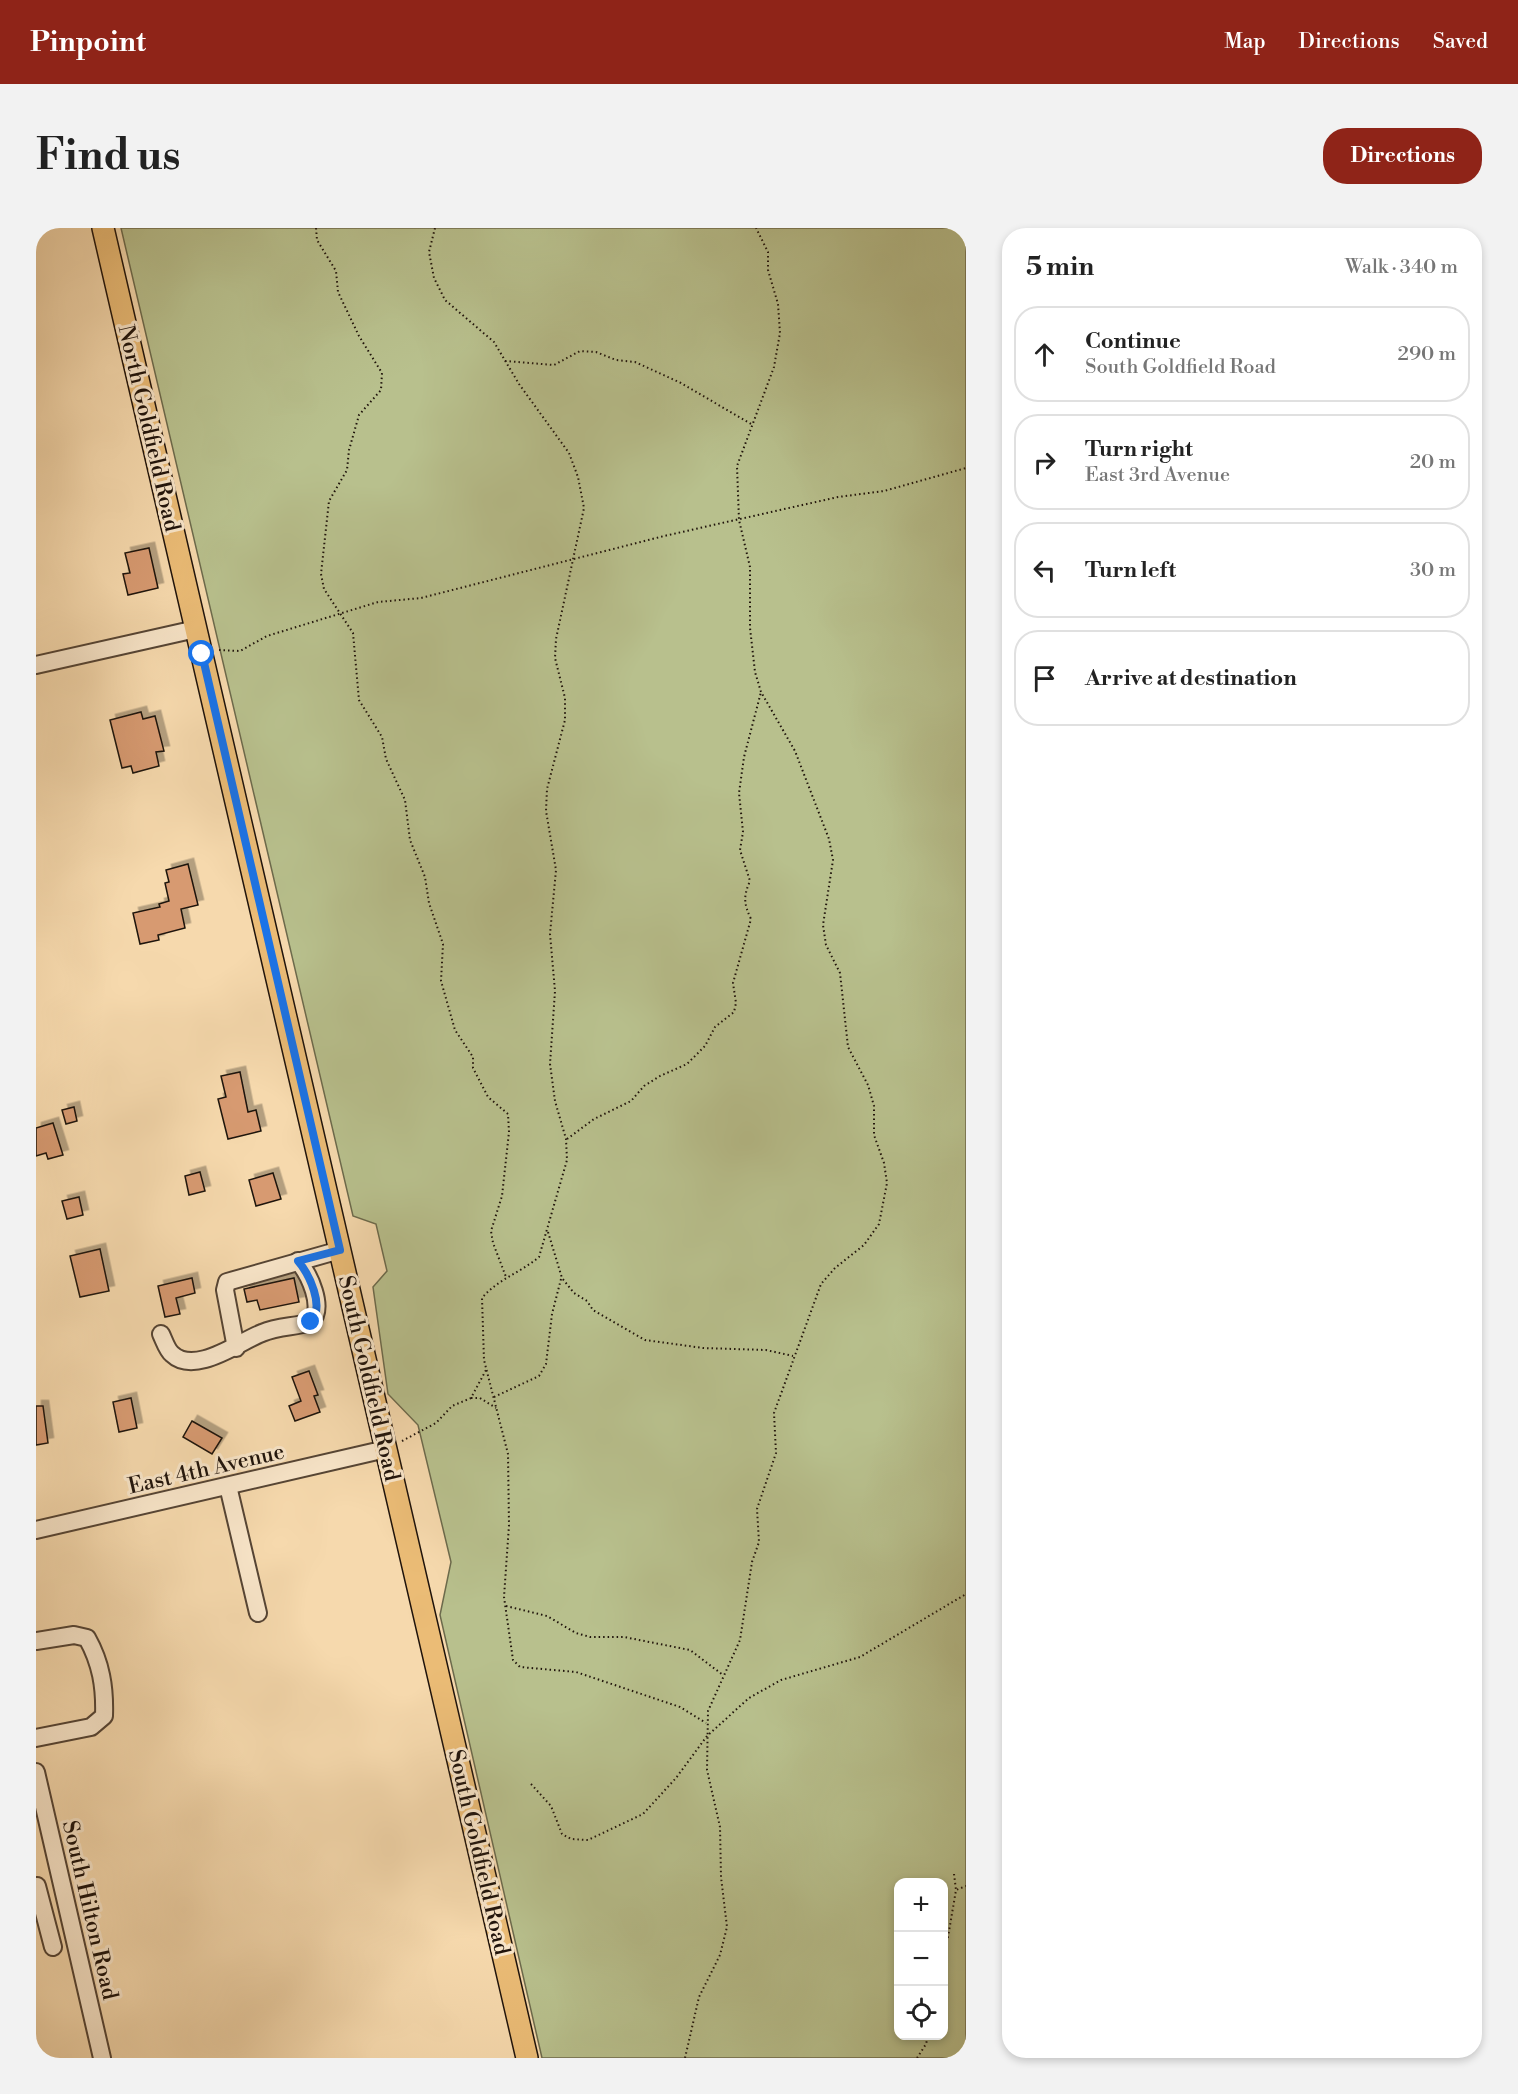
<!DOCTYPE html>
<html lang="en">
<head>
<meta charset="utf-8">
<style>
	body { margin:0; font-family:"Libre Bodoni",serif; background:#f2f2f2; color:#222 }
	.controls { position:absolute; right:18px; bottom:18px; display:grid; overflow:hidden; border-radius:12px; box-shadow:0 3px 9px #0003 }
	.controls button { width:54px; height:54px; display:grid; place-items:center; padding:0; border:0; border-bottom:2px solid #e0e0e0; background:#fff; color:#222; font:30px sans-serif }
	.stop { position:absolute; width:18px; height:18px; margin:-14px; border:4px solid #1a73e8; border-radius:50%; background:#fff }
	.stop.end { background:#1a73e8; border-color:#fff; box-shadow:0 2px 6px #0008 }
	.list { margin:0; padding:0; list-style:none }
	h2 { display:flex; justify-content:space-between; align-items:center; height:78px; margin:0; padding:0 24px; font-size:26px }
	h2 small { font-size:20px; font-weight:400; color:#767676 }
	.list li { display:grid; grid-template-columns:39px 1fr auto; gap:18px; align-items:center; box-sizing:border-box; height:96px; margin:0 12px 12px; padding:0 12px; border:2px solid #e0e0e0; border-radius:24px }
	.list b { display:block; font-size:22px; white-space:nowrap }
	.list p { margin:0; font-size:20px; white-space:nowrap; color:#767676 }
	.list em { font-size:20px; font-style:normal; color:#767676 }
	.icon { flex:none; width:33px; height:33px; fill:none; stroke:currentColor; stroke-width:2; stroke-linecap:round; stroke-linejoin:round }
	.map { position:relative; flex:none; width:930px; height:1830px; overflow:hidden; border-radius:24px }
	header { display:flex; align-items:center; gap:36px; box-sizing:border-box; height:84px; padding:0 30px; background:#8f2418; color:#fff }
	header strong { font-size:28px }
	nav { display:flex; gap:33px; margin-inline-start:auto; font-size:21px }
	.intro { display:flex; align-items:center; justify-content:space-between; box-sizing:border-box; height:144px; padding:0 36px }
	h1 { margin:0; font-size:42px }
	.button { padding:15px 27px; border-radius:24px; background:#8f2418; color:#fff; font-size:21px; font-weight:700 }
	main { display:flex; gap:36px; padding:0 36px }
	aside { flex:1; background:#fff; border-radius:24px; box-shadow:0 3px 9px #0003 }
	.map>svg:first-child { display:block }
	.green { fill:#b8c08d; stroke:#6c6a4c; stroke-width:1.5; fill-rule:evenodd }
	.building { fill:#d79a71; stroke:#1f130b; stroke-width:1.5; filter:url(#shadow) }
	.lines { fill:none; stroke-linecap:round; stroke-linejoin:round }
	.minor-casing { stroke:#554434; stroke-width:20 }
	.major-casing { stroke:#1f130b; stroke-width:24 }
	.path { stroke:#1f130b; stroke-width:2; stroke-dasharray:1.5 3; stroke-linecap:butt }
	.minor { stroke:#f9e6ca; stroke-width:16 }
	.major { stroke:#ebbc76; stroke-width:21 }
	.route { stroke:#1a73e8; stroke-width:8 }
	.labels { text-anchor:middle; stroke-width:6; stroke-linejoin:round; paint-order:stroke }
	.street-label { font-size:22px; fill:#1f130b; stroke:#f9e6ca }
</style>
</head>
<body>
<header>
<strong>Pinpoint</strong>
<nav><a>Map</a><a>Directions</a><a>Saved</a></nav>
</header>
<div class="intro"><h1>Find us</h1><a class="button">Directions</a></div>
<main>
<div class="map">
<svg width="930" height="1830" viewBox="0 0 930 1830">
	<defs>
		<filter id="shadow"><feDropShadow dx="5.5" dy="-5.5" stdDeviation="0" flood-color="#0004"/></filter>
	</defs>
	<rect width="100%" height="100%" fill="#f6d9ad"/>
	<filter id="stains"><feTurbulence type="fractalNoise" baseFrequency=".00333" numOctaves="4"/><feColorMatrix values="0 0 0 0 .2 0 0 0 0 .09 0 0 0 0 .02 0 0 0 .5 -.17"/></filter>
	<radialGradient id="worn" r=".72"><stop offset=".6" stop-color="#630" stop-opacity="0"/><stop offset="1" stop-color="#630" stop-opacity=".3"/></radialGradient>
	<path class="green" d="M85 0H930V1830H506L404 1387 415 1334 382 1197 352 1166 337 1059 351 1043 340 996 317 988ZM862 1654H908V1808H862Z"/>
	<g class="building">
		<polygon points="113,320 122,360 92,367 87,346 94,345 89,325"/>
		<polygon points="105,484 107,491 119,488 128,523 120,524 123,538 97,545 95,538 86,540 74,492"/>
		<polygon points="152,636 162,677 145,681 149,700 122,707 123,712 104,716 97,685 124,679 123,676 133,673 129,655 133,654 130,642"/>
		<polygon points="204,844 212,884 220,882 225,903 192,911 182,871 190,869 185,848"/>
		<polygon points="38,879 41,893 30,896 26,882"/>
		<polygon points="17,895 27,927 12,931 10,925 0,928 0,900"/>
		<polygon points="164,944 169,963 153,967 149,948"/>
		<polygon points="237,945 245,971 220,978 213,952"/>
		<polygon points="43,969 47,987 31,991 26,973"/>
		<polygon points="64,1021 73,1063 44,1069 34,1028"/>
		<polygon points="156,1050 159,1065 140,1070 144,1086 129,1089 122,1058"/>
		<polygon points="258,1050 263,1074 224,1082 221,1072 211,1074 208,1061"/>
		<polygon points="273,1143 282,1167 278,1168 284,1184 259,1193 253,1178 265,1173 256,1149"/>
		<polygon points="95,1170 101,1200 83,1204 77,1174"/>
		<polygon points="0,1178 7,1178 12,1215 0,1217"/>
		<polygon points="156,1193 186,1210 176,1226 147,1209"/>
	</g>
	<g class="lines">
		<g class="minor-casing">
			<g id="minor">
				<polyline points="0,437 160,401"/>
				<path d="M125 1106C128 1112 131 1122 136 1126 159 1148 204 1113 226 1105 242 1098 259 1099 275 1094 289 1079 273 1046 262 1033"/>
				<polyline points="200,1120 189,1062 191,1054 304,1022"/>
				<polyline points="192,1258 222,1385"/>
				<polyline points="0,1302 350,1221"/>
				<path d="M0 1413 38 1407 51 1410C65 1435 69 1459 68 1488L55 1499 0 1510"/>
				<polyline points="0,1544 66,1830"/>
				<polyline points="1,1658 17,1719"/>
			</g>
		</g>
		<g class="major-casing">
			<polyline id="major" points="67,0 491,1830"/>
		</g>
		<g class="path">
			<polyline points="280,0 281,12 300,43 302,64 323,108 346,145 345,162 323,187 313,222 311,242 293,273 285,346 288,361 317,405 323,472 346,509 350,531 369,572 374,612 389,649 393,675 407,716 405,753 419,802 437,829 437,840 452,869 472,886 473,904 466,968 455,1003 457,1015 470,1049"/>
			<path d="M399 0 393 24 398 50 409 72 458 114 483 156 533 225 542 249 548 280 520 411 519 430 529 470V492L511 561 510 583 520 642 514 706 519 763 514 836 519 873 530 911 531 932 503 1029C484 1045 462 1051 446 1070L448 1132 472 1226 473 1297 468 1369 477 1432 484 1439 540 1444 644 1479 670 1495"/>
			<polyline points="469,133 518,137 544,123 560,124 580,132 599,134 645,155 715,196"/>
			<polyline points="183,422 204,423 231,408 342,374 385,370 628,308 802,269 848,263 930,240"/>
			<path d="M531 911 558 891 595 873 608 858 624 848 651 836 669 818 679 799 698 784 700 775 697 755 715 691C708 676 707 669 714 653L704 622 707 604 703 565 708 529 725 464"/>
			<polyline points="512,1004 526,1050 538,1065 551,1073 557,1082 609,1112 667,1120 730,1122 757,1128"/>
			<polyline points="458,1169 503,1148 510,1136 516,1086 525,1051"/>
			<polyline points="435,1170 444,1170 460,1180"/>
			<polyline points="366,1213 400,1195 416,1178 435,1170 450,1142"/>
			<polyline points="470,1378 511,1388 540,1405 554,1409 588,1409 654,1422 687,1447"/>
			<polyline points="495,1556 515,1578 526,1606 535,1611 552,1612 607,1586 640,1550 671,1508 713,1470 745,1452 824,1429 930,1366"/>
			<polyline points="918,1646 920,1662"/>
			<polyline points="908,1718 912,1709 920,1662 930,1658"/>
			<polyline points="649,1830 663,1769 684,1727 691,1699 685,1649 684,1599 671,1542 672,1483 704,1412 716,1334 723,1314 721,1281 740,1225 738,1185 785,1056 799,1040 828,1017 843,996 851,955 848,935 838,907 838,878 832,857 812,819 804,745 790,717 787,697 797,632 793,611 759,523 725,464 719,444 714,400 714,339 703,292 701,238 738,139 744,105 742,76 732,42 732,24 720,0"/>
			<polyline points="881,1830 890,1816 892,1808"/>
		</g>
		<use href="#minor" class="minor"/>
		<use href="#major" class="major"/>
	</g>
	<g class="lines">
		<path class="route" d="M166 426 304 1022 262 1033C273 1046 289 1078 275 1094"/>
	</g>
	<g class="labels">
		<g class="street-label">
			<text transform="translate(114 200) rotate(77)" y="8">North Goldfield Road</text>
			<text transform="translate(334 1150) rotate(77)" y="8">South Goldfield Road</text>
			<text transform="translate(170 1240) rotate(-13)" y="8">East 4th Avenue</text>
			<text transform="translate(444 1624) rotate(77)" y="8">South Goldfield Road</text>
			<text transform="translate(55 1682) rotate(77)" y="8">South Hilton Road</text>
		</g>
	</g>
	<rect width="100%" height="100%" filter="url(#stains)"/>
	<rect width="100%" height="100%" fill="url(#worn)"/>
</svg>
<div class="controls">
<button>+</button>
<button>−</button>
<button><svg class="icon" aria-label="locate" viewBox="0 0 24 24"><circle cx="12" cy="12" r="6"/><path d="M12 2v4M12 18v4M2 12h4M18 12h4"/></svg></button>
</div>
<div class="stop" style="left:166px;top:426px"></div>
<div class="stop end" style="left:275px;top:1094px"></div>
</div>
<aside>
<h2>5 min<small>Walk · 340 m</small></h2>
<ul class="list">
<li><svg class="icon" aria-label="ahead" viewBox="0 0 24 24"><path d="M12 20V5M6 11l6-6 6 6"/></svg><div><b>Continue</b><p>South Goldfield Road</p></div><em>290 m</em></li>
<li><svg class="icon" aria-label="right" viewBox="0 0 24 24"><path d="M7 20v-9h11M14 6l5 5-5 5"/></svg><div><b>Turn right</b><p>East 3rd Avenue</p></div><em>20 m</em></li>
<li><svg class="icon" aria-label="left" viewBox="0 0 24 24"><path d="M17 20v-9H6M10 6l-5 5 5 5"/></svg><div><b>Turn left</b></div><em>30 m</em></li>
<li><svg class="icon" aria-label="arrive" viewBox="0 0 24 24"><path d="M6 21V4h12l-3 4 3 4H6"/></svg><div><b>Arrive at destination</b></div></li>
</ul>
</aside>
</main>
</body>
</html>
